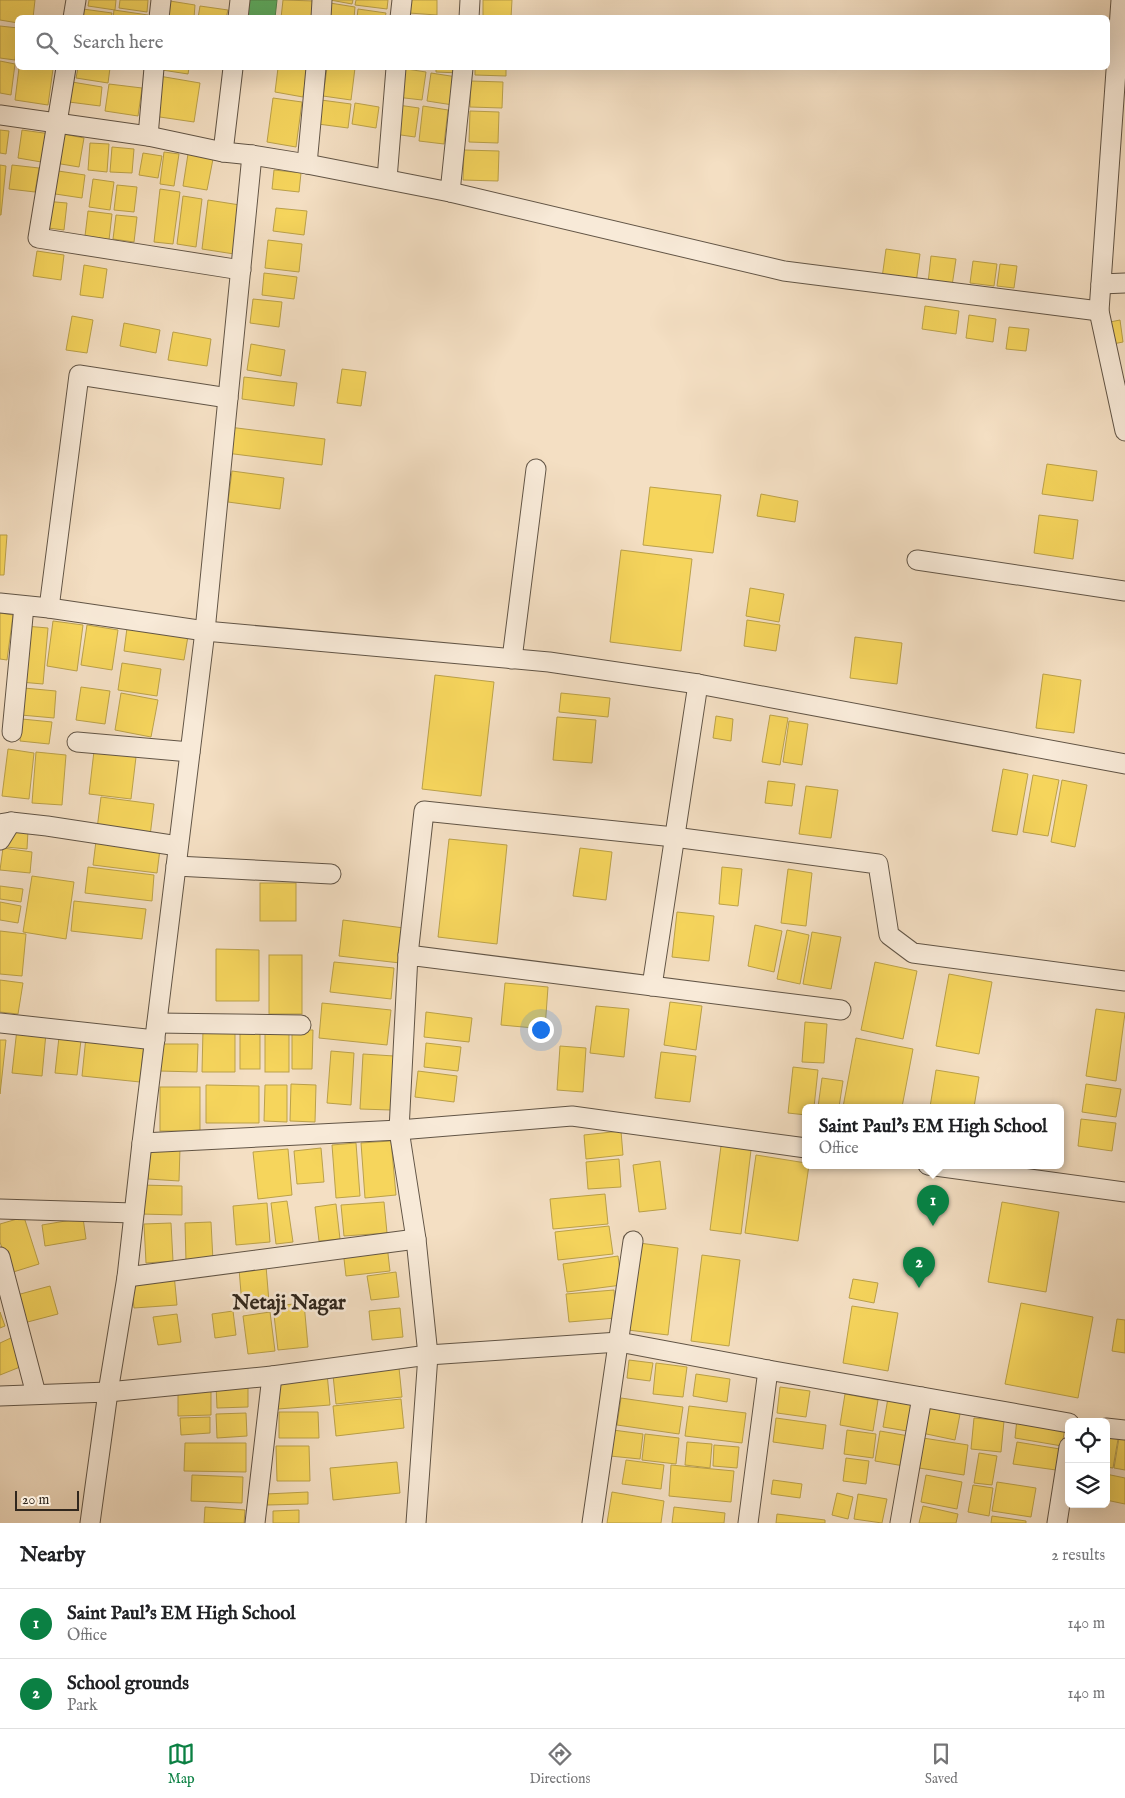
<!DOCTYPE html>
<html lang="en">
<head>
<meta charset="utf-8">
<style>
	body { margin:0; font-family:"IM FELL English",serif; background:#f6f6f6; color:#202124 }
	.controls { position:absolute; right:15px; bottom:15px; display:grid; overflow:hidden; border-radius:8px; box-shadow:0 5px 20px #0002 }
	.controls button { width:45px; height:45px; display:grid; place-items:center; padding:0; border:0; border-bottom:1px solid #e0e0e0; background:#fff; color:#202124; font:25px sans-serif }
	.scale { position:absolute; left:15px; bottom:12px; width:64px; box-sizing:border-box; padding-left:5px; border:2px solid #31271d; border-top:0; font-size:14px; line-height:18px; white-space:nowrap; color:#31271d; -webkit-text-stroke:4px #f8ead8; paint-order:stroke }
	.you { position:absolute; left:540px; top:1029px; width:18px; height:18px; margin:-12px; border:4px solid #fff; border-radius:50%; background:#1a73e8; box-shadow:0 0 0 8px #1a73e833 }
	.badge { display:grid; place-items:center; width:32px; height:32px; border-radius:50%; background:#0b8043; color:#fff; font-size:16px; font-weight:700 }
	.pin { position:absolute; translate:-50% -41px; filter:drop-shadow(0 1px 2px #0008) }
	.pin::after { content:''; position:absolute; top:26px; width:18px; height:15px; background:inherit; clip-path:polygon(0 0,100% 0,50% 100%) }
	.popup { position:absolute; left:802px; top:1104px; width:262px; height:65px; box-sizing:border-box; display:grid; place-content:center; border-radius:8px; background:#fff; filter:drop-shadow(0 1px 4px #0005); font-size:16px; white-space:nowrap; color:#757577 }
	.popup b { font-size:19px; color:#202124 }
	.popup::after { content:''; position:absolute; left:50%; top:100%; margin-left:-10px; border:10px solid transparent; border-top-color:#fff }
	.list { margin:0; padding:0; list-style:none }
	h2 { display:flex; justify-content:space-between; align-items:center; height:65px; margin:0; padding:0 20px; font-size:21px }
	h2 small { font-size:16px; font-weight:400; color:#757577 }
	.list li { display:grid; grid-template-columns:32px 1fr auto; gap:15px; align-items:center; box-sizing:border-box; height:70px; padding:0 20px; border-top:1px solid #e0e0e0 }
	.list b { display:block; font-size:19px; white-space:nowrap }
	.list p { margin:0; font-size:16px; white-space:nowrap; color:#757577 }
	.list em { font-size:16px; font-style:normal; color:#757577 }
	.icon { flex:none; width:28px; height:28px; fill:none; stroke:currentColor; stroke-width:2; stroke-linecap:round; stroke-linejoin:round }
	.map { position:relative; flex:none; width:1125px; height:1523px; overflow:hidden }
	.search { position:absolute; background:#fff; box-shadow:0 5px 20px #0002; left:15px; right:15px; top:15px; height:55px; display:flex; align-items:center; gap:12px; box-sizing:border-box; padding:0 18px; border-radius:8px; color:#757577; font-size:19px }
	.sheet { height:205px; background:#fff }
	nav { display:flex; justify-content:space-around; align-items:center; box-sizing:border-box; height:70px; border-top:1px solid #e0e0e0; background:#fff; font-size:14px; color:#757577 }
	nav a { display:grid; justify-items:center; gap:2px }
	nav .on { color:#0b8043 }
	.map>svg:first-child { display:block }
	.homes { fill:#f6d55c; stroke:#bba149 }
	.public { fill:#5aae61; stroke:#4e864d }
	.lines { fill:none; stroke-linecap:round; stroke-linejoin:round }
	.street-casing { stroke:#625546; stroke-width:21 }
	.street { stroke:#f8ead8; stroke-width:19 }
	.labels { text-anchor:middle; stroke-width:5; stroke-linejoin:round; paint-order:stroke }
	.neighbourhood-label { font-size:21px; font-weight:bold; fill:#31271d; stroke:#f8ead8 }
</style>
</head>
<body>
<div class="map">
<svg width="1125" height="1523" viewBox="0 0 1125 1523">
	<rect width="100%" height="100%" fill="#f4dfc3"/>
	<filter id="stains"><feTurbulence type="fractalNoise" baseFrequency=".004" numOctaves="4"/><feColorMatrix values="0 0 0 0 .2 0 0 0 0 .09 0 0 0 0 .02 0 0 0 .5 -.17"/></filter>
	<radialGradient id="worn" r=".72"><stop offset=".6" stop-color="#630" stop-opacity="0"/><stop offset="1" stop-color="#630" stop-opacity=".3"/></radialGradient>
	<g class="homes">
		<polygon points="0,0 35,0 33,18 18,18 18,23 0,20"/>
		<polygon points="89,0 116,0 115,10 88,6"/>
		<polygon points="120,0 148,0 147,12 119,8"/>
		<polygon points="283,0 315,1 313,18 281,18"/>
		<polygon points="330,0 353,0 352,4"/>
		<polygon points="356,0 388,0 387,9 355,5"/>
		<polygon points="410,0 437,0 437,15 409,13"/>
		<polygon points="483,0 512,0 511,18 483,18"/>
		<polygon points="170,1 195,5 194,18 168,18"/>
		<polygon points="330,3 355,7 354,18 328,18"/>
		<polygon points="200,6 228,10 226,18 198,18"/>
		<polygon points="83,9 112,13 111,18 82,18"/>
		<polygon points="358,9 386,13 385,18 357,18"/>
		<polygon points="114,10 148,15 148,18 113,18"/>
		<polygon points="409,16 435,17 435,18 409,18"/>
		<polygon points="0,26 18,28 15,60 0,58"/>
		<polygon points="0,61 15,64 11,95 0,93"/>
		<polygon points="19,68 53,69 48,105 15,100"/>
		<polygon points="78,68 110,68 108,83 76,78"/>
		<polygon points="163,68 189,68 188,74 162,70"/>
		<polygon points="278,68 307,68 303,97 275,92"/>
		<polygon points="327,68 355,68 351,100 323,96"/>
		<polygon points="400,68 426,72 422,100 396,97"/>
		<polygon points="436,68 460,68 460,73 436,72"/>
		<polygon points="475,68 506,68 506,76 475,75"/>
		<polygon points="431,73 457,77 453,105 427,101"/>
		<polygon points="159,76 200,83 194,122 153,116"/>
		<polygon points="471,81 503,82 502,108 470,107"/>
		<polygon points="72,82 102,87 100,106 69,102"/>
		<polygon points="109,84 142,88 138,116 105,111"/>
		<polygon points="273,98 302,102 296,147 267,142"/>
		<polygon points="321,100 351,104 348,128 318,124"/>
		<polygon points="355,103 379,107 376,128 352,124"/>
		<polygon points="398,105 419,108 415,137 394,134"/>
		<polygon points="423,106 448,110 444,144 419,141"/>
		<polygon points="470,111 499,112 498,143 469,142"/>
		<polygon points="0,130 9,131 6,154 0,153"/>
		<polygon points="22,130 51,134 47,163 18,158"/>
		<polygon points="53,132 84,138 79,167 49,162"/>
		<polygon points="90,143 109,144 107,172 88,170"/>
		<polygon points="112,147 134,149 132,173 110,172"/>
		<polygon points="464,150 499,151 498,181 463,180"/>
		<polygon points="164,152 179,154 174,186 160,184"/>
		<polygon points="143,153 162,156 158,178 139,175"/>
		<polygon points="188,154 213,159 207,190 183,186"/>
		<polygon points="0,165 6,166 1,215 0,215"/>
		<polygon points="12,165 39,168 35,192 9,189"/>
		<polygon points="45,169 85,175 82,198 42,192"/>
		<polygon points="274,170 301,173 299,192 272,189"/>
		<polygon points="93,179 114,182 110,210 89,207"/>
		<polygon points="117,185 137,187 134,212 114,210"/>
		<polygon points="160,189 180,192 173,244 154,242"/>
		<polygon points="183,196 202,199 196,247 177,244"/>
		<polygon points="208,200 240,205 234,254 202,249"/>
		<polygon points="44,201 67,203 64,230 40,227"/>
		<polygon points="276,208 307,211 304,235 273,231"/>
		<polygon points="88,211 112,214 109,240 85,236"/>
		<polygon points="116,215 137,217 134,242 113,239"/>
		<polygon points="268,240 302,244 299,272 265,268"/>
		<polygon points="886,249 920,254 916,283 882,278"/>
		<polygon points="37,251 64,255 61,280 33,276"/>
		<polygon points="931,256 956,259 952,286 928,283"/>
		<polygon points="973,261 997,264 994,286 970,283"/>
		<polygon points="1000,264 1017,266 1014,288 997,286"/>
		<polygon points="84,265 107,269 103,298 80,295"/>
		<polygon points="264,273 297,277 294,299 262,295"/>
		<polygon points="253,299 282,302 279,327 250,323"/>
		<polygon points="925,306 959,311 956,334 922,329"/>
		<polygon points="969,315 996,319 993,342 966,338"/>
		<polygon points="72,316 93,320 87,353 66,350"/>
		<polygon points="1120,320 1123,342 1113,344 1110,322"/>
		<polygon points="124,323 160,330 156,353 120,346"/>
		<polygon points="1009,327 1029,329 1026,351 1006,349"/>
		<polygon points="173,332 211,339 207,366 168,360"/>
		<polygon points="251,344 285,350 281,376 247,370"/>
		<polygon points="342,369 366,372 361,406 337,403"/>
		<polygon points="244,377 297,383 294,406 242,399"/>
		<polygon points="229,427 325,439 322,465 226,453"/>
		<polygon points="1047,464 1097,471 1093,501 1042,494"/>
		<polygon points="232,471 284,478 280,509 228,502"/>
		<polygon points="650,487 721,495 713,553 643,545"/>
		<polygon points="761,494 798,501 795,522 757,516"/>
		<polygon points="1039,515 1078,520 1073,559 1034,553"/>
		<polygon points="0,535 7,535 4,575 0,575"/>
		<polygon points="621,550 692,559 681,651 610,642"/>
		<polygon points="750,588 784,594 779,622 746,616"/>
		<polygon points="0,613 13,615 7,660 0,659"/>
		<polygon points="747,620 780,625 776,651 744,646"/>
		<polygon points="53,621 83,625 77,671 47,666"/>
		<polygon points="87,625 118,630 112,670 81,665"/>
		<polygon points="25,626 48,628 43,684 20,682"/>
		<polygon points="127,628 188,636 184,660 124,651"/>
		<polygon points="855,637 902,643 897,684 850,678"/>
		<polygon points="122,663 161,669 157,696 118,690"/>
		<polygon points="1043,674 1081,680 1074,733 1036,728"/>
		<polygon points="435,675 494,682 481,796 422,789"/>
		<polygon points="81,687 110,691 105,724 76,720"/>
		<polygon points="24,688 56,691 54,718 21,715"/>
		<polygon points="121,693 158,700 151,737 115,730"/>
		<polygon points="561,693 610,698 608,717 559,712"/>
		<polygon points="770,715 788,718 780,765 762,762"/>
		<polygon points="716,716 733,719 731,741 713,738"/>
		<polygon points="557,717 596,720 592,763 553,760"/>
		<polygon points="22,719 52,722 49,744 20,741"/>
		<polygon points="789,721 808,724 802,765 783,762"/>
		<polygon points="8,749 34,753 29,799 2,796"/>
		<polygon points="94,751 136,757 131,799 89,794"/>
		<polygon points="36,752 66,755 62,805 32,803"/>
		<polygon points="1003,769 1028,774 1017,835 992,831"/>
		<polygon points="1033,775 1059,780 1048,836 1023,832"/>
		<polygon points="1062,780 1087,785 1075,847 1051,842"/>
		<polygon points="768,781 795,784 792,806 765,803"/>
		<polygon points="806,786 838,790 831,838 799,834"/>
		<polygon points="101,797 154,804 150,836 97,829"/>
		<polygon points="8,829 28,831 27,849 6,847"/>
		<polygon points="449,839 507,845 497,944 438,937"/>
		<polygon points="96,841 160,849 157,873 93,865"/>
		<polygon points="3,848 32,852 30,873 0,870"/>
		<polygon points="580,848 612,852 606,900 573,896"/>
		<polygon points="88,867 154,875 152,901 85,893"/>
		<polygon points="722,867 742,869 738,906 719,904"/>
		<polygon points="788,869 812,873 806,926 781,923"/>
		<polygon points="32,876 74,882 66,939 23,932"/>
		<rect x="260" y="883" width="36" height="38"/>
		<polygon points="0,886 23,889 21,902 0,899"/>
		<polygon points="74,901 146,909 142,939 71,931"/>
		<polygon points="0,902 21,906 18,923 0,920"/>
		<polygon points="677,912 714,916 709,961 672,957"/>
		<polygon points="343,920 404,928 400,963 339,956"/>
		<polygon points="755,925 782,931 774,972 748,966"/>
		<polygon points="787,930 809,935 800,984 777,979"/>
		<polygon points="0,931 26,934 22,976 0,974"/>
		<polygon points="812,932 841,937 831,989 803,984"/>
		<polygon points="216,949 259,950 259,1001 216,1001"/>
		<rect x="269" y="955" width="33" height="59"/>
		<polygon points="334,962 394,968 391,999 330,992"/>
		<polygon points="875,962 917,971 903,1039 861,1030"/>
		<polygon points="949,974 992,982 979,1054 936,1046"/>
		<polygon points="0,980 23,983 18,1014 0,1012"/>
		<polygon points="505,983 548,987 545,1029 501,1025"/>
		<polygon points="670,1002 702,1006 696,1050 664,1045"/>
		<polygon points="322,1003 391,1010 387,1045 319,1038"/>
		<polygon points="596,1006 629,1009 624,1057 590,1053"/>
		<polygon points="1096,1009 1125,1013 1116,1081 1086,1076"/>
		<polygon points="426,1012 472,1018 469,1042 424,1037"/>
		<polygon points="805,1022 827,1024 824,1063 802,1062"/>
		<rect x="265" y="1027" width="24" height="45"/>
		<polygon points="17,1029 46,1033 42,1076 12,1073"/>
		<polygon points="203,1029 235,1030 235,1072 202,1072"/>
		<rect x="240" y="1029" width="20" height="40"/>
		<polygon points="292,1030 313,1030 312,1069 292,1069"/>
		<polygon points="59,1037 81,1040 77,1075 55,1073"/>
		<polygon points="86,1037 144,1043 140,1082 82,1076"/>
		<polygon points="856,1038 913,1049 902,1107 843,1107"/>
		<polygon points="0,1040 6,1040 0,1094"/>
		<polygon points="426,1043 461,1047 458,1071 424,1067"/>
		<polygon points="159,1044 198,1044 197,1072 159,1071"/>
		<polygon points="560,1046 586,1048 583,1092 557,1090"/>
		<polygon points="331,1051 354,1053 351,1105 327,1103"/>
		<polygon points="661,1052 696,1056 690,1102 655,1098"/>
		<polygon points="363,1054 394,1056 391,1110 360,1109"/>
		<polygon points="793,1067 818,1070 814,1107 806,1107 806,1115 788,1113"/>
		<polygon points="936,1070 979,1077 974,1107 930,1107"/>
		<polygon points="418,1071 457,1076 454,1102 415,1097"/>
		<polygon points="822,1078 843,1081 839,1107 818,1107"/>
		<polygon points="291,1084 316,1085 315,1122 290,1121"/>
		<polygon points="1086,1084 1121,1089 1116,1117 1082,1112"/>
		<polygon points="206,1085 259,1086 259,1123 206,1123"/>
		<polygon points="265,1085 287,1085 287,1122 264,1121"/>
		<rect x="160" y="1087" width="40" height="44"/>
		<polygon points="1081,1119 1116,1123 1112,1151 1078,1146"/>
		<polygon points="621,1131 623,1155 586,1159 584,1135"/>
		<polygon points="391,1141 396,1195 365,1198 361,1143"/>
		<polygon points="356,1143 360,1196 336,1198 332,1145"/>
		<polygon points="721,1146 751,1150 741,1234 710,1230"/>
		<polygon points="150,1147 180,1148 179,1181 148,1179"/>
		<polygon points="321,1148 324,1182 297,1184 294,1151"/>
		<polygon points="288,1149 292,1195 258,1199 253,1152"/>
		<polygon points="756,1155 806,1163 806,1165 809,1165 798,1241 745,1233"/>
		<polygon points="619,1159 621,1187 588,1189 586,1162"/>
		<polygon points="660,1161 666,1209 639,1212 633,1165"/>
		<polygon points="140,1185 182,1186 182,1215 140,1214"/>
		<polygon points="605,1194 608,1224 553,1229 550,1199"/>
		<polygon points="287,1201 293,1242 276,1244 271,1203"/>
		<polygon points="384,1202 387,1233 344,1236 341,1205"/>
		<polygon points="1002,1202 1059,1212 1046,1292 988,1282"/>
		<polygon points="267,1203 270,1242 236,1245 233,1206"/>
		<polygon points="336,1204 340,1239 319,1241 315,1207"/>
		<polygon points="24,1217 39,1264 10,1273 0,1242 0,1224"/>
		<polygon points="83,1218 86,1239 45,1246 42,1225"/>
		<polygon points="211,1222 213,1261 186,1262 185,1223"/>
		<polygon points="171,1223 173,1261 146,1263 144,1224"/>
		<polygon points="609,1226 613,1254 558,1260 555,1232"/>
		<polygon points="639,1243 678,1248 668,1335 628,1330"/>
		<polygon points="387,1245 390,1271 346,1276 343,1250"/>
		<polygon points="702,1255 740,1260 729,1346 691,1341"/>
		<polygon points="618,1256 622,1285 567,1292 563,1264"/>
		<polygon points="266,1266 269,1302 242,1305 239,1269"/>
		<polygon points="396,1272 399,1297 371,1300 367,1276"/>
		<polygon points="174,1274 177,1305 134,1308 131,1278"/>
		<polygon points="853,1279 878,1283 874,1303 849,1298"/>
		<polygon points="50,1286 58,1314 20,1324 13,1296"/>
		<polygon points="614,1290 616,1318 569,1322 566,1294"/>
		<polygon points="304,1303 308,1347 278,1350 273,1306"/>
		<polygon points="1021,1303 1093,1317 1078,1398 1005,1384"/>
		<polygon points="852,1306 898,1313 888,1371 843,1363"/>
		<polygon points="400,1308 403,1337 372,1340 369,1311"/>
		<polygon points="233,1311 236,1335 215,1338 212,1314"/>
		<polygon points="0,1312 5,1326 0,1328"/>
		<polygon points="270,1312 275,1351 248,1354 243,1316"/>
		<polygon points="177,1314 181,1342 158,1345 153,1317"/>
		<polygon points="1117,1319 1125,1320 1125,1353 1112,1351"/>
		<polygon points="13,1337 25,1365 0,1375 0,1343"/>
		<polygon points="629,1360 653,1363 650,1381 627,1378"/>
		<polygon points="656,1363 687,1367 683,1397 653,1394"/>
		<polygon points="399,1368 402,1397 336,1404 333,1375"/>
		<polygon points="327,1373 330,1405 278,1409 276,1377"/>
		<polygon points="696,1374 730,1379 727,1402 693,1396"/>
		<polygon points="216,1385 248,1385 248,1407 217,1408"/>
		<polygon points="780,1387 810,1391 806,1417 777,1413"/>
		<polygon points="178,1390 211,1390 211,1415 178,1416"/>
		<polygon points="845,1394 878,1400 873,1431 840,1425"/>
		<polygon points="621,1398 683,1407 679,1434 617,1425"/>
		<polygon points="888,1398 912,1402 907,1431 883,1427"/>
		<polygon points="401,1399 404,1428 336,1436 333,1406"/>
		<polygon points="689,1406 746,1413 742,1443 685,1436"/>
		<polygon points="922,1406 960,1414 955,1440 917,1432"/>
		<polygon points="279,1412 318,1412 319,1438 279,1438"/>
		<polygon points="246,1413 247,1436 217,1438 216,1414"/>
		<polygon points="210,1417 210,1433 181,1435 180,1418"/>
		<polygon points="776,1418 826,1425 823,1449 773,1442"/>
		<polygon points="974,1418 1004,1421 1001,1452 971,1449"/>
		<polygon points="1017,1419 1065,1427 1062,1446 1015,1438"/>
		<polygon points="613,1430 643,1434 640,1459 610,1456"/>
		<polygon points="847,1430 876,1434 873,1458 844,1454"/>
		<polygon points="880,1431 909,1436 904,1466 875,1461"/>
		<polygon points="645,1434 679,1438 676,1464 642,1460"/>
		<polygon points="1106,1437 1118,1439 1113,1468 1106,1467"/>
		<polygon points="923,1438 968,1445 964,1475 919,1468"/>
		<polygon points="1119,1438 1125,1439 1125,1470 1114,1468"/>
		<polygon points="687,1442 712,1444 710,1468 685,1465"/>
		<polygon points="1017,1442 1060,1449 1056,1470 1013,1464"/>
		<polygon points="185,1443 246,1443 246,1472 184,1471"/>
		<polygon points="714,1445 739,1447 737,1468 713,1466"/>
		<polygon points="276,1446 309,1446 310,1481 277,1481"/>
		<polygon points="979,1453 997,1456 992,1485 974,1483"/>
		<polygon points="846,1458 869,1461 866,1484 843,1481"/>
		<polygon points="626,1460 664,1465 661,1489 622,1484"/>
		<polygon points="397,1462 400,1493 333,1500 330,1468"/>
		<polygon points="671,1465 734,1471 731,1502 669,1496"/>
		<polygon points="1106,1474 1125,1478 1125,1504 1106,1500"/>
		<polygon points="192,1475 243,1477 242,1503 191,1501"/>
		<polygon points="926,1475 962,1482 957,1509 921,1502"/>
		<polygon points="773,1480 802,1484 800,1498 771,1494"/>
		<polygon points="997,1482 1036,1488 1031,1517 992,1511"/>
		<polygon points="973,1485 993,1488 989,1516 968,1512"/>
		<polygon points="308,1492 308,1504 267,1505 266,1494"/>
		<polygon points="612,1492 664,1501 661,1523 607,1523"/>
		<polygon points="837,1493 853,1497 848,1519 832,1515"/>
		<polygon points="858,1494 887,1499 882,1523 854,1519"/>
		<polygon points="923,1506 958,1514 956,1523 919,1523"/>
		<polygon points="205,1507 245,1510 244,1523 204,1523"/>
		<polygon points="674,1507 725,1513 724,1523 672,1523"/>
		<polygon points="299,1510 299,1523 273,1523 273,1511"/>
		<polygon points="777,1514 825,1520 825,1523 776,1523"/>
		<polygon points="992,1516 1026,1521 1026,1523 991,1523"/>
	</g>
	<polygon class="public" points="248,0 277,0 275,18 246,18"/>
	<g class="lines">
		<g class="street-casing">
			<g id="street">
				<polyline points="1121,0 1099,311 1125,431"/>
				<polyline points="73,18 76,0"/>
				<polyline points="159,18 161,0"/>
				<polyline points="238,18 240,0"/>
				<polyline points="321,18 322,0"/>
				<polyline points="400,18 402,0"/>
				<polyline points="469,18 470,0"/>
				<polyline points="66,68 38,238 241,270"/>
				<polyline points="0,115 148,136 223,152 252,155 307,164 450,192 784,271 1099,311"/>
				<polyline points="148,136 154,68"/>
				<polyline points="223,152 233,68"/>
				<polyline points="307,164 316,68"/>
				<polyline points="387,179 396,68"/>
				<polyline points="450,192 463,68"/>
				<polyline points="1101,284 1125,283"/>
				<polyline points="917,560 1125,591"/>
				<polyline points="0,603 49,608 205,631 549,662 698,684 1125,764"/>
				<polyline points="49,608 79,375 228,398"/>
				<polyline points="512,659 536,469"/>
				<polyline points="12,732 24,606"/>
				<polyline points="77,742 190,752"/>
				<polyline points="0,824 11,822 47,826 178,846"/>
				<polyline points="0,840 11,822"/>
				<polyline points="176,866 331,874"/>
				<polyline points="408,955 424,811 674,837 878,864 889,935 913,953 1125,981"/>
				<polyline points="652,986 698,684"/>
				<polyline points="0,1023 155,1040"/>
				<polyline points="157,1023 301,1025"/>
				<polyline points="142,1143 399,1130 572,1116 806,1148"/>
				<polyline points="928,1165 1125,1192"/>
				<polyline points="0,1209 134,1213"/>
				<polyline points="0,1257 36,1394"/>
				<polyline points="127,1277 416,1239"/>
				<polyline points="0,1396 108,1392 272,1376 428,1355 619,1342 768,1370 1069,1423"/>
				<polyline points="1106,1428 1125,1430"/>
				<polyline points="90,1523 108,1392 127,1277 142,1143 205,631 252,155"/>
				<polyline points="255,1523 272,1376"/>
				<polyline points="416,1523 428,1355 416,1239 399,1130 408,955 841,1010"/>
				<polyline points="592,1523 633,1241"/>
				<polyline points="748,1523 768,1370"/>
				<polyline points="900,1523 922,1397"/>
				<polyline points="1057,1523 1069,1447"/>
			</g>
		</g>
		<use href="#street" class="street"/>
	</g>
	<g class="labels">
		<g class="neighbourhood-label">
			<text x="289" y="1309">Netaji Nagar</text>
		</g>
	</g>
	<rect width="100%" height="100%" filter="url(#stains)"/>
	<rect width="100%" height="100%" fill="url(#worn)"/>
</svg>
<div class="controls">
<button><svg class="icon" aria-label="locate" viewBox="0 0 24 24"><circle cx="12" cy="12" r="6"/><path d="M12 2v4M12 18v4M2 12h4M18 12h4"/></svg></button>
<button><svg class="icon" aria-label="layers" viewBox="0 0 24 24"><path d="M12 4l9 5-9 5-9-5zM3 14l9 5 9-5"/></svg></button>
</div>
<div class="scale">20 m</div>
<div class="you"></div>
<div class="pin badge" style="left:933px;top:1226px">1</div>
<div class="popup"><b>Saint Paul's EM High School</b>Office</div>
<div class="pin badge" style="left:919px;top:1288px">2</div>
<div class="search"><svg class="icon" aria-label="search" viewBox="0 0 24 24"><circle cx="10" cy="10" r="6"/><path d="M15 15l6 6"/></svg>Search here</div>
</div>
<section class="sheet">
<h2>Nearby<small>2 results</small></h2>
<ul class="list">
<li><span class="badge">1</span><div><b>Saint Paul's EM High School</b><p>Office</p></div><em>140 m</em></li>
<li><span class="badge">2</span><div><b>School grounds</b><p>Park</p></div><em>140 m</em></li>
</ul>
</section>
<nav>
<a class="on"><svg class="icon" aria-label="map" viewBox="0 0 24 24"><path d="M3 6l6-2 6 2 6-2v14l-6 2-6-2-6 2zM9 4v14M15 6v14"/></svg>Map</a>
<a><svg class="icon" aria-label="directions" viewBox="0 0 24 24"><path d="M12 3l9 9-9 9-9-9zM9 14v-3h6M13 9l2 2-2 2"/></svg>Directions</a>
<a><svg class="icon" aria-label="saved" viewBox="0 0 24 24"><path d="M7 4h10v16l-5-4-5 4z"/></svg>Saved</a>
</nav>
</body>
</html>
